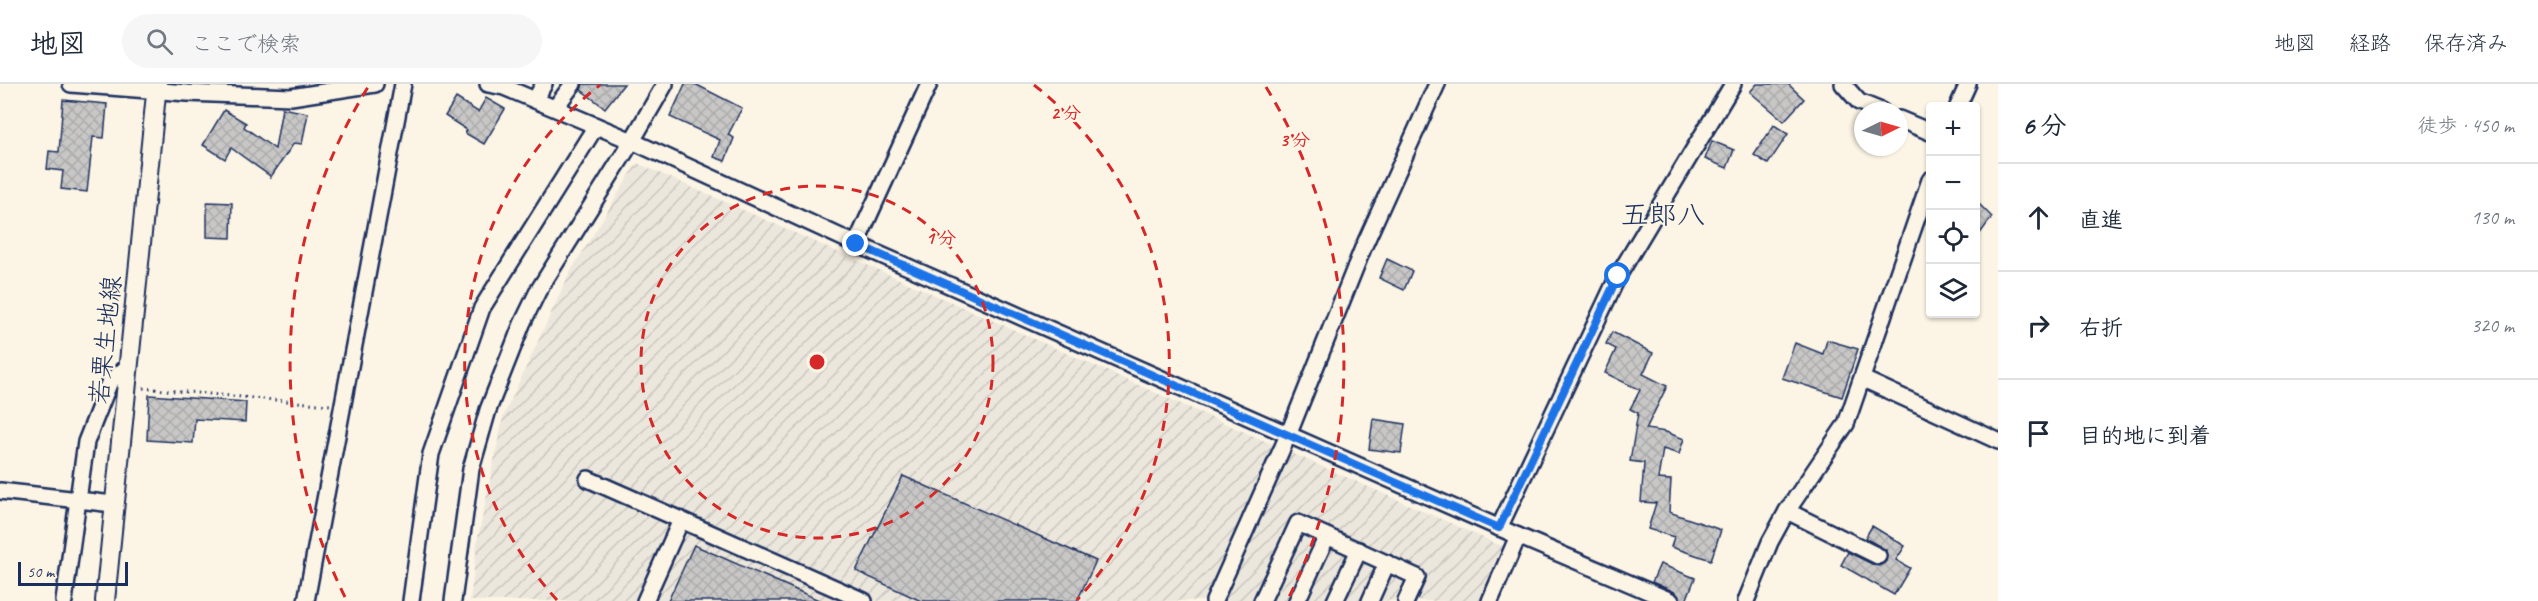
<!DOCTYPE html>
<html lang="ja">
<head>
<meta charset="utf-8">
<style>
	body { margin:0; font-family:Caveat,"Klee One",sans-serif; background:#f6f6f7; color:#1f2937 }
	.controls { position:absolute; right:18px; top:18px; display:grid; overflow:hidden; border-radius:6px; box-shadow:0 2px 4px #0004 }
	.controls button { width:54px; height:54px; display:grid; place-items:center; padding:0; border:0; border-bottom:2px solid #e0e1e3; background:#fff; color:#1f2937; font:30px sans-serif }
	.compass { position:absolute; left:1854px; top:18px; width:54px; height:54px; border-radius:50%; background:#fff; box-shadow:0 2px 4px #0004; rotate:85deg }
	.scale { position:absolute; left:18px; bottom:15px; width:110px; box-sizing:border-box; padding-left:6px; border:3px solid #1b2f5e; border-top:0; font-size:16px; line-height:21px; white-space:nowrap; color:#1b2f5e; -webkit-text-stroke:4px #fcf5e5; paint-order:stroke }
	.stop { position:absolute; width:18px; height:18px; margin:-14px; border:4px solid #1a73e8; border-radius:50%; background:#fff }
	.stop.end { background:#1a73e8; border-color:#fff; box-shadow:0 2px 6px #0008 }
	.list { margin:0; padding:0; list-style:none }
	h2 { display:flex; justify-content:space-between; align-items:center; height:78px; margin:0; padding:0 24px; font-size:26px }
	h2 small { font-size:20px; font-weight:400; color:#747a83 }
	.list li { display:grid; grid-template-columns:39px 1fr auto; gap:18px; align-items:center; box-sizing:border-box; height:108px; padding:0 24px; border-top:2px solid #e0e1e3 }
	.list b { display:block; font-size:22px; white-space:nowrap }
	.list em { font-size:20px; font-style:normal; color:#747a83 }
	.icon { flex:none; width:33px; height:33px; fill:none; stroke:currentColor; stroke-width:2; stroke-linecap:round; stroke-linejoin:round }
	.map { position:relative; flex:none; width:1998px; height:517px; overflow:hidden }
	header { display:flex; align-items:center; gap:36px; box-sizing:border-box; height:84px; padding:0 30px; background:#fff; border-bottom:2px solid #e0e1e3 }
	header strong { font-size:28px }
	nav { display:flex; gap:33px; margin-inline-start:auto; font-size:21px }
	.search { width:420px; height:54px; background:#f6f6f7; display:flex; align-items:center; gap:15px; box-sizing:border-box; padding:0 21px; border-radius:33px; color:#747a83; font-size:22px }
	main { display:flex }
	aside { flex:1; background:#fff }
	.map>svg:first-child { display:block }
	.industrial { fill:url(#industrial-furrows) }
	.building { fill:url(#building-cross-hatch); stroke:#1b2f5e; stroke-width:1.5 }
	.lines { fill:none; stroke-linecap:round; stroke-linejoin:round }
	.minor-casing { stroke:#1b2f5e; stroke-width:20 }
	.major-casing { stroke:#1b2f5e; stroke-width:22 }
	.path { stroke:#1b2f5e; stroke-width:3; stroke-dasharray:1.5 4.5; stroke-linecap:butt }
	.minor { stroke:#fcf5e5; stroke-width:15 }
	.major { stroke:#fcf5e5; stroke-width:18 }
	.route { stroke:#1a73e8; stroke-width:8 }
	.ring { fill:none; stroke:#d62828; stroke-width:3; stroke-dasharray:10 8 }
	.labels { text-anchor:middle; stroke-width:4.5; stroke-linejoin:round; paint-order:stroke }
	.street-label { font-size:26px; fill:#1b2f5e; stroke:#fcf5e5 }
	.quarter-label { font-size:28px; fill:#1b2f5e; stroke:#fcf5e5 }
	.centre { fill:#d62828; stroke:#fcf5e5; stroke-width:3 }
	.ring-label { font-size:18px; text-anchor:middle; font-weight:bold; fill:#d62828; stroke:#fcf5e5; stroke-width:4.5; stroke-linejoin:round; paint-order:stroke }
</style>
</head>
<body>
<header>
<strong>地図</strong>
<div class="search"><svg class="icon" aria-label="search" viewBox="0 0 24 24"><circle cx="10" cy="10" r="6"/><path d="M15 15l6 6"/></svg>ここで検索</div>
<nav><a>地図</a><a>経路</a><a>保存済み</a></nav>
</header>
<main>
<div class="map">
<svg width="1998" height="517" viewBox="0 0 1998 517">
	<defs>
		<pattern id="industrial-furrows" width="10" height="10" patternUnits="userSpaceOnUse" patternTransform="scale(1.5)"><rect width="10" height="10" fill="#ece7dc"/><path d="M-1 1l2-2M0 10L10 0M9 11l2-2" fill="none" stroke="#cac6bf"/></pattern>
		<pattern id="building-cross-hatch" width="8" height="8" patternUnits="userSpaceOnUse" patternTransform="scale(1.5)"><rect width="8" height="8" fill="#c8c7c6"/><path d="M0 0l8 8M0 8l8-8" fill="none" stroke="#ababac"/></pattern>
	</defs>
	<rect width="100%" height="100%" fill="#fcf5e5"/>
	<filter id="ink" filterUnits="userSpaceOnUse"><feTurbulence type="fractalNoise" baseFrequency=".0167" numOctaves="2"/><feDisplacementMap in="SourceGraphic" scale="12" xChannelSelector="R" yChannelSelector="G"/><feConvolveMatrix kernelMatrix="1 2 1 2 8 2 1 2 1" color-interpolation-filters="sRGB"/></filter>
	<g filter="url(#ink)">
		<polygon class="industrial" points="637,79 1502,462 1479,517 470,517 477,459 503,333 569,190"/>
		<g class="building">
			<polygon points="583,0 624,0 605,24 581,6"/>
			<polygon points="685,0 695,0 742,24 728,51 734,54 725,77 714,73 720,56 670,33"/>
			<polygon points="1757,0 1788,0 1804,15 1784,37 1750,8"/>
			<polygon points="456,14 478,28 486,14 505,25 484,60 465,49 467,46 445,32"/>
			<polygon points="63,16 107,20 104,54 93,53 87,108 61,105 63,87 47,85 49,67 59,68"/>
			<polygon points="282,24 308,29 302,60 294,59 270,94 270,92 231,64 225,75 203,61 224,26 246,39 244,43 275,65"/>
			<polygon points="1774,41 1788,50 1768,80 1754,71"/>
			<polygon points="1712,57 1734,66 1727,84 1705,75"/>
			<polygon points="1976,117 1992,133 1976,155"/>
			<polygon points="207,118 232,119 231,154 207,153"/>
			<polygon points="1387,175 1412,187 1404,206 1379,194"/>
			<polygon points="1612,248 1653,269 1643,290 1667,302 1646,345 1666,348 1684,355 1679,370 1663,365 1658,395 1671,396 1669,428 1721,446 1711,476 1671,463 1674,453 1648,445 1656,419 1641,418 1644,379 1630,377 1638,329 1630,325 1640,306 1605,289 1616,265 1606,260"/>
			<polygon points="1827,256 1858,265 1842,313 1782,294 1795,259 1823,270"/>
			<polygon points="149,311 246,318 245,338 195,335 193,359 147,356"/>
			<polygon points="1373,335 1405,340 1401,369 1369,365"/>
			<polygon points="903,392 1096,477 1077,517 921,517 856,487"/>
			<polygon points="1872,442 1905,462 1896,476 1910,484 1894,511 1841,481 1848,468 1874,481 1879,482 1886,477 1886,466 1865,454"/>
			<polygon points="694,461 821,517 668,517"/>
			<polygon points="1660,480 1695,494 1686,517 1681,517 1675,508 1652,498"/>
		</g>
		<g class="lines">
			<g class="minor-casing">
				<g id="minor">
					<polyline points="71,0 187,9 291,13 375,0"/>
					<polyline points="488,0 504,3 632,57 856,160 1518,452 1671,517"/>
					<polyline points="1843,0 1859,18 1881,27"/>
					<polyline points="535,16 544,0"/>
					<polyline points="1958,22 1968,0"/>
					<polyline points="555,24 573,0"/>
					<polyline points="1899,35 1930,48"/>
					<polyline points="856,160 929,0"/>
					<polyline points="1863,295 1998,357"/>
					<polyline points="588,395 681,436"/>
					<polyline points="0,407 113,420"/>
					<polyline points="1787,427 1878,472"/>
					<polyline points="1499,444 1618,192 1733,0"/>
					<polyline points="64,517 86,358 110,297 128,283"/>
					<polyline points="306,517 403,0"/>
					<polyline points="411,517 431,370 482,224 596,42"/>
					<polyline points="453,517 471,385 488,326 522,240 538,207 632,57 665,0"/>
					<polyline points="645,517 681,436 864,517"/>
					<polyline points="1214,517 1289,349 1363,164 1437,0"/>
					<polyline points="1262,517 1298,439 1417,493 1406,517"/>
					<polyline points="1297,517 1327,452"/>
					<polyline points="1335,517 1359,466"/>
					<polyline points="1370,517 1387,479"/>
					<polyline points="1490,517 1518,452"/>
					<polyline points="1746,517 1770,458 1787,427 1846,340 1930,96"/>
				</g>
			</g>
			<g class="major-casing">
				<polyline id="major" points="105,517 157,0"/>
			</g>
			<polyline class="path" points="143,304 330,321"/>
			<use href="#minor" class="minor"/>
			<use href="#major" class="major"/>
		</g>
	</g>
	<g class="lines" filter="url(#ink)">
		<polyline class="route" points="856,160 1499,444 1618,192"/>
	</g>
	<g class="ring">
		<circle cx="817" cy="278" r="176"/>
		<path d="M557 516A352 352 0 0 1 600 1M1034 1A352 352 0 0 1 1077 516"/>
		<path d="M345 513A527 527 0 0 1 368 3M1266 3A527 527 0 0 1 1289 513"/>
	</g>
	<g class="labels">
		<g class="street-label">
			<text transform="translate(105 256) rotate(-84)" y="9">若栗生地線</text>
		</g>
		<g class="quarter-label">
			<text x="1663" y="140">五郎八</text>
		</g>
	</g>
	<circle cx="817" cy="278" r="9" class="centre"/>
	<g class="ring-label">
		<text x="1066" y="35">2 分</text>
		<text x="1295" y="62">3 分</text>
		<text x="941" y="160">1 分</text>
	</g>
</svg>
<div class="controls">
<button>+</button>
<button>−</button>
<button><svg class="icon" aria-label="locate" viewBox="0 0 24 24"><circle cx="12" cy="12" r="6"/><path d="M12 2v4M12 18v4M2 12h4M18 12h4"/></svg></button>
<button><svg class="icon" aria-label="layers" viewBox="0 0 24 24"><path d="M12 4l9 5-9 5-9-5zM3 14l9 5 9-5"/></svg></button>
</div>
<svg class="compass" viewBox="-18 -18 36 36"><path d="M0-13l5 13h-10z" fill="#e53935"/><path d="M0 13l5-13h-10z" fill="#747a83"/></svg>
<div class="scale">50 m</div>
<div class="stop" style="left:1618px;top:192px"></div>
<div class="stop end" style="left:856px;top:160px"></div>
</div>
<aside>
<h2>6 分<small>徒歩 · 450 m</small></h2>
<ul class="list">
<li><svg class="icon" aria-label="ahead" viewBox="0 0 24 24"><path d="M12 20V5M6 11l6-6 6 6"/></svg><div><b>直進</b></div><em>130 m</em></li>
<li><svg class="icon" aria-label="right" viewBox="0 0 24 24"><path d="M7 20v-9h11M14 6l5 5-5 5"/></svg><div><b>右折</b></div><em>320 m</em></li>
<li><svg class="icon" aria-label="arrive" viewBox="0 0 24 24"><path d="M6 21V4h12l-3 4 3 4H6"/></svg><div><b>目的地に到着</b></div></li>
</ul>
</aside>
</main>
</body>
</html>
